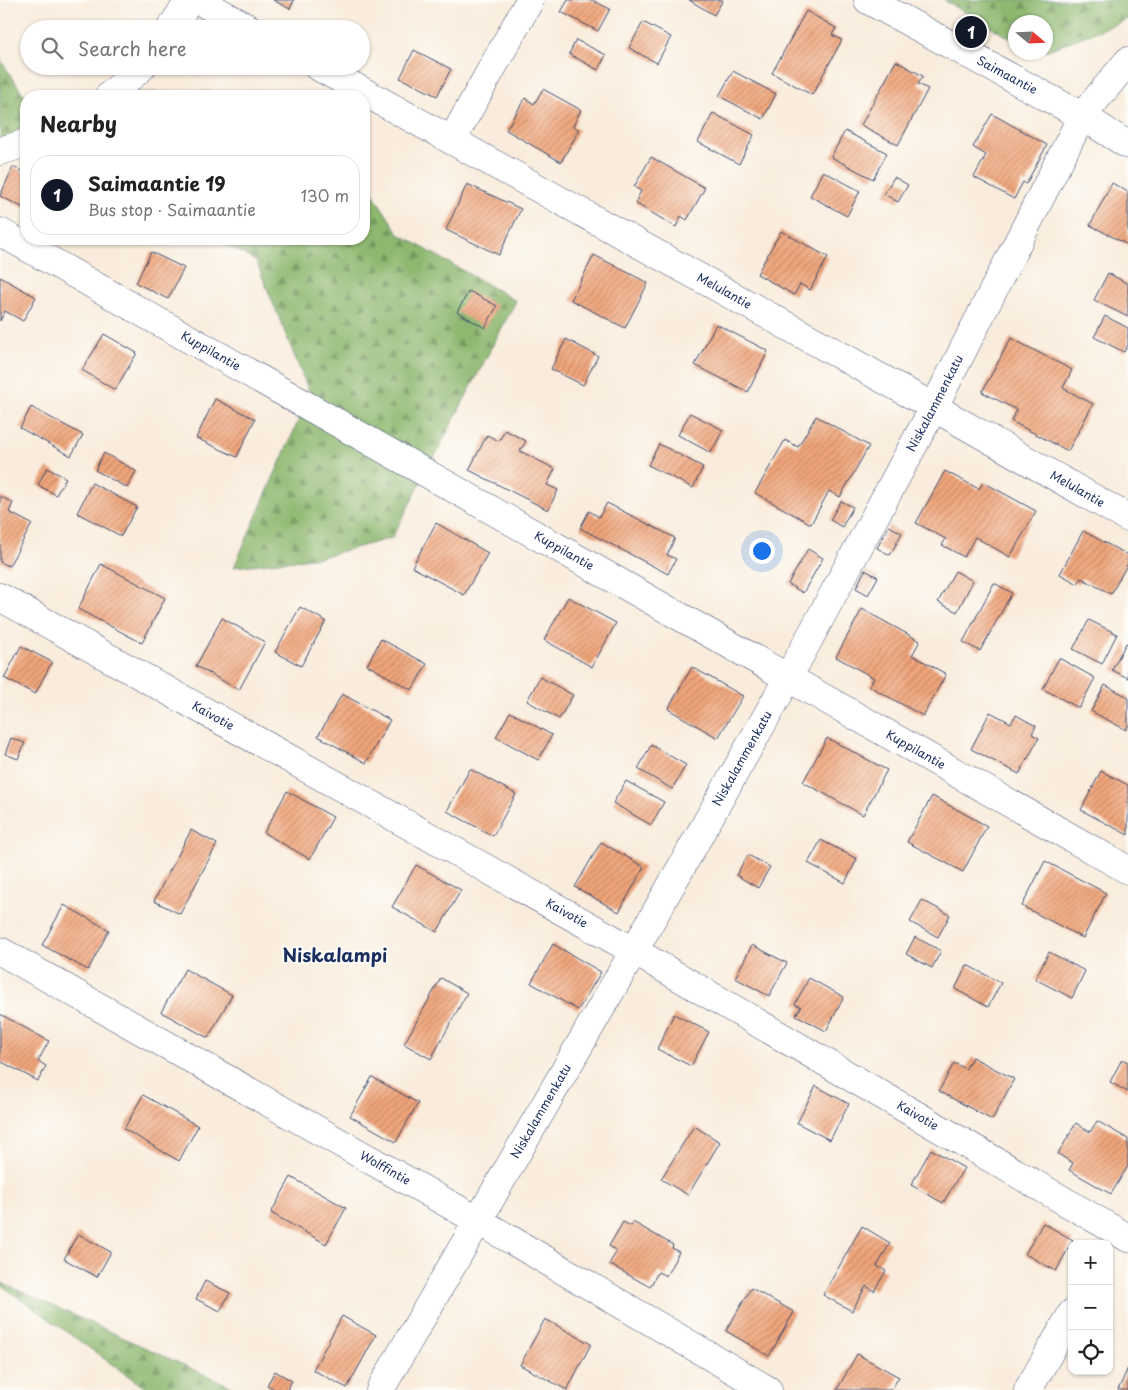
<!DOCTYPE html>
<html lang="en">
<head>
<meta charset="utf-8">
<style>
	body { margin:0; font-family:"Playpen Sans",sans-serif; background:#f2f2f2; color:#222 }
	.controls { position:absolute; right:15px; bottom:15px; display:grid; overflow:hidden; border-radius:10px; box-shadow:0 1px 4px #0004 }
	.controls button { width:45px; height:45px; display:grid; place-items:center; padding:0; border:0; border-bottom:1px solid #e0e0e0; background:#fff; color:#222; font:25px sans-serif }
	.compass { position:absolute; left:1008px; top:15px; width:45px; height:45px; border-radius:50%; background:#fff; box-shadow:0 1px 4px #0004; rotate:109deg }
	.you { position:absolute; left:761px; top:550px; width:18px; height:18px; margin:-12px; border:4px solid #fff; border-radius:50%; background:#1a73e8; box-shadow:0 0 0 8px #1a73e833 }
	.badge { display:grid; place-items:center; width:32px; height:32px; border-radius:50%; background:#111827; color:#fff; font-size:16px; font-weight:700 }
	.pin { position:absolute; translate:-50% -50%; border:2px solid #fff; box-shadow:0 1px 5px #0006 }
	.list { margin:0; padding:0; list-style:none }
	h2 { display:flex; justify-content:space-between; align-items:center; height:65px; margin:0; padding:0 20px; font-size:21px }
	h2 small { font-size:16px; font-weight:400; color:#767676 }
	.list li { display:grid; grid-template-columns:32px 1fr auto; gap:15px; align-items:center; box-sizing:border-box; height:80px; margin:0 10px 10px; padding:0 10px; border:1px solid #e0e0e0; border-radius:20px }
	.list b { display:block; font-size:19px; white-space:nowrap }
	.list p { margin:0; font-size:16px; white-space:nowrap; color:#767676 }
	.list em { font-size:16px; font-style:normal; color:#767676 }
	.icon { flex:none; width:28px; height:28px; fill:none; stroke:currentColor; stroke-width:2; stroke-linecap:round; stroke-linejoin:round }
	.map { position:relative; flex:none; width:1128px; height:1390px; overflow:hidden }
	.search { position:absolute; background:#fff; box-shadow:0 1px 4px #0004; left:20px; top:20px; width:350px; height:55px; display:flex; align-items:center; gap:12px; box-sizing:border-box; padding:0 18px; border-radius:28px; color:#767676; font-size:19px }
	.panel { position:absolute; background:#fff; box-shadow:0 1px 4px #0004; left:20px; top:90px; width:350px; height:155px; border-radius:20px }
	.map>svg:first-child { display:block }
	.forest { fill:url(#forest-firs); stroke:#547467 }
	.building { fill:url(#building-hatch) }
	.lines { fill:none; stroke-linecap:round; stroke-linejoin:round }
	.minor-casing { stroke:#3c4b71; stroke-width:29 }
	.minor { stroke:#fff; stroke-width:28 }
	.labels { text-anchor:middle; stroke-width:4; stroke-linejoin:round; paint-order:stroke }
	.street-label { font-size:12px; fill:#1b2f5e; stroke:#fdfcf7 }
	.district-label { font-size:18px; font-weight:bold; fill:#1b2f5e; stroke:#fdfcf7 }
</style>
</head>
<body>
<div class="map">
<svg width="1128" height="1390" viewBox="0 0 1128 1390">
	<defs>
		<pattern id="forest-firs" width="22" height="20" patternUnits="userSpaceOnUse" patternTransform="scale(1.25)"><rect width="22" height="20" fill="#8eb870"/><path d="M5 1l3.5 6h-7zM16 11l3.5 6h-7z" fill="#73965f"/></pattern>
		<pattern id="building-hatch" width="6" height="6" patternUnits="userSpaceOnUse" patternTransform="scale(1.25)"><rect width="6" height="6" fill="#f1a57a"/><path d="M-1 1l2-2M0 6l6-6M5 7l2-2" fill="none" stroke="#c28767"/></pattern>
	</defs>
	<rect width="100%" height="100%" fill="#fdfcf7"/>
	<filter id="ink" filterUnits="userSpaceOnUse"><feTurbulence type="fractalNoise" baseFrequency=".02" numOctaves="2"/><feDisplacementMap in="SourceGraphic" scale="10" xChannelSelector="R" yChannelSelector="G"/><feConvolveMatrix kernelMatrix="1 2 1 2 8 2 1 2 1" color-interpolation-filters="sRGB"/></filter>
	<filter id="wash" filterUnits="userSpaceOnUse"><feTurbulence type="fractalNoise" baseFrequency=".0096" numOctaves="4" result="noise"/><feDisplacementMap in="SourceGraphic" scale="20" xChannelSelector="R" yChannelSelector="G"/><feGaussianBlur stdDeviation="1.12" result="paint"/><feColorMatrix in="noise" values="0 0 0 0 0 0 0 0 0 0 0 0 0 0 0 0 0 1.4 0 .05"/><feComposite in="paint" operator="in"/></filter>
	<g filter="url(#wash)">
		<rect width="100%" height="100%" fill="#f9ecdc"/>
		<g class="forest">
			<polygon points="944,0 1128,0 1128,19 1046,51 1046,22 1016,22 1015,41"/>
			<polygon points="0,59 24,95 261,91 267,96 26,96 26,153 0,146"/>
			<polygon points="364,183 370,189 399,234 516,301 392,538 321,557 234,567 310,394 256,261 216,239 364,239"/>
			<polygon points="0,1282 239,1390 148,1390 0,1284"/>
		</g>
		<g id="blocks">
			<g class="building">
				<polygon points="273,0 294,0 290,9"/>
				<polygon points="568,0 592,0 610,9 598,31 561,12"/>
				<polygon points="689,0 723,0 714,15"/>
				<polygon points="806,11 836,28 832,35 842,40 812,95 772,73"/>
				<polygon points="643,22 671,37 657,63 629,48"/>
				<polygon points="576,40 606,55 598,70 569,54"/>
				<polygon points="414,50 451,69 437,96 400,78"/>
				<polygon points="896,61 923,76 918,84 928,89 898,145 861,125"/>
				<polygon points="733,71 776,94 763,119 719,96"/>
				<polygon points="543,89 581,110 573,126 579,130 561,162 506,130 525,98 534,104"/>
				<polygon points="713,113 754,135 739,164 698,142"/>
				<polygon points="992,114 1047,145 1026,184 1023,182 1014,199 974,177 986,155 973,147"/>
				<polygon points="845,131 887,153 873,179 831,157"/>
				<polygon points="651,157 705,188 687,220 681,216 676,227 635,203 641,191 634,187"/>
				<polygon points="13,167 26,173 26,209 0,196"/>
				<polygon points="823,171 860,191 847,216 810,196"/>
				<polygon points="894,177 908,185 898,202 884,194"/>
				<polygon points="1112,183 1128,192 1128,245 1090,225"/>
				<polygon points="467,184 521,209 499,255 446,230"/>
				<polygon points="781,231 828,257 810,290 800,284 794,295 757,274"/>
				<polygon points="151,252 184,268 168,299 136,283"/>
				<polygon points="594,255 648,283 625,328 571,300"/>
				<polygon points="1108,273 1128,284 1128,317 1094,300"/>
				<polygon points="0,277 36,297 23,321 5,311 0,321"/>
				<polygon points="469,291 497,306 485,328 457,312"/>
				<polygon points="1105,316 1128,328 1128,345 1124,352 1094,337"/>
				<polygon points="716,324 768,351 748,392 695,365"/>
				<polygon points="104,334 137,353 115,390 82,370"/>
				<polygon points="1011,338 1072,370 1063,388 1093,404 1068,451 1011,421 1017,410 982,392"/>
				<polygon points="566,339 598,356 583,385 551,369"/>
				<polygon points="215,399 255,419 237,457 196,438"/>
				<polygon points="31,407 83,435 71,456 20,428"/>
				<polygon points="690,413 723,430 711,453 678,435"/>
				<polygon points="816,416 869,446 840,497 829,491 811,524 755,493 785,440 798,447"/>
				<polygon points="505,430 526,441 520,451 555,469 547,485 558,490 548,510 469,470 487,435 499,441"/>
				<polygon points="659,444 703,467 693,488 648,465"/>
				<polygon points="104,453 136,471 127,488 95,470"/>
				<polygon points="47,468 66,478 56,495 38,485"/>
				<polygon points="945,471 979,489 983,482 1036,511 1010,557 975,537 964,557 942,545 946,539 916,523"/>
				<polygon points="92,483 137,507 121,536 77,513"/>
				<polygon points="0,496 13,503 9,512 32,524 9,566 0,562"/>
				<polygon points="841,501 853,507 842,527 830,520"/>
				<polygon points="607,503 675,538 667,555 676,559 668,574 580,528 589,511 599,517"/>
				<polygon points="436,523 488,553 464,595 412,567"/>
				<polygon points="889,526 902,533 890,555 877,548"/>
				<polygon points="1083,531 1128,555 1128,563 1111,594 1081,578 1078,584 1060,574"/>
				<polygon points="808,549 823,558 803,593 788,584"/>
				<polygon points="101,564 165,598 142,643 78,609"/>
				<polygon points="865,570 878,577 868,595 856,588"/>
				<polygon points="955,571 973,581 957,612 938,602"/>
				<polygon points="994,583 1012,593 980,651 963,642"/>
				<polygon points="568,597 616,623 592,667 544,640"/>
				<polygon points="300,607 326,621 301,666 275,652"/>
				<polygon points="862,609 920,641 912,655 946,674 923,716 869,686 874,678 836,657"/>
				<polygon points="222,618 265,642 239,690 196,666"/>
				<polygon points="1089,620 1117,634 1102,664 1073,649"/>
				<polygon points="381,639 427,664 412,690 367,665"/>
				<polygon points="1126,643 1128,644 1128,678 1112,670"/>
				<polygon points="21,646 52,662 35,694 4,678"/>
				<polygon points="1059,658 1095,678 1079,708 1043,689"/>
				<polygon points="692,667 743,696 718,738 668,709"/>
				<polygon points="540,677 573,695 559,719 527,701"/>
				<polygon points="1105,685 1128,697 1128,726 1126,730 1091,711"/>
				<polygon points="342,694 390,720 366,763 318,736"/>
				<polygon points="510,712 552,735 538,760 496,737"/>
				<polygon points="990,712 1011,723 1016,715 1036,726 1032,734 1039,738 1019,774 971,749"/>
				<polygon points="11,738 25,743 18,759 5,754"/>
				<polygon points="827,738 887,770 863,815 803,782"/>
				<polygon points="651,745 686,765 672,789 638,769"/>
				<polygon points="470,769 516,794 493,836 447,811"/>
				<polygon points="1101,771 1128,785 1128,835 1081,810"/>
				<polygon points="626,781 664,802 651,825 613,803"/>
				<polygon points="287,791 333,817 310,859 264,833"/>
				<polygon points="932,796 987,826 963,872 907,842"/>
				<polygon points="191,830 217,844 180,914 154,901"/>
				<polygon points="821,840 857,859 845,883 808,863"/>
				<polygon points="601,842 644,867 619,912 575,887"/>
				<polygon points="748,855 770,867 758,888 736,875"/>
				<polygon points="1045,861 1106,893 1083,938 1022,906"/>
				<polygon points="416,865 461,890 437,932 392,907"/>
				<polygon points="922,900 950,915 938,937 910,922"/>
				<polygon points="64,905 109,930 88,970 42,945"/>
				<polygon points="915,937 941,951 932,968 906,954"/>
				<polygon points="553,944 601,972 578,1010 531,983"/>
				<polygon points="752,945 787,963 769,996 735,978"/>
				<polygon points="1049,952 1085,971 1072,998 1035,979"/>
				<polygon points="967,965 1001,983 988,1007 955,989"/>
				<polygon points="185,969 232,995 208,1038 161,1012"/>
				<polygon points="441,978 467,993 431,1059 404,1044"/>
				<polygon points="809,978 844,997 826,1031 796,1015 801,1007 795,1004"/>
				<polygon points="0,1014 49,1041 38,1061 46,1066 38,1081 0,1061"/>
				<polygon points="674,1014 709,1032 691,1066 657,1049"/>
				<polygon points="972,1057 1014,1079 992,1120 939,1091 954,1063 966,1069"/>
				<polygon points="1122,1059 1128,1062 1128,1092 1110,1082"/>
				<polygon points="372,1077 418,1103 396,1142 350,1116"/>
				<polygon points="816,1086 849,1104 830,1140 797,1123"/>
				<polygon points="143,1095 198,1126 179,1161 124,1129"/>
				<polygon points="1097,1121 1128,1139 1128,1166 1111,1194 1069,1170 1073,1163 1058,1154 1076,1123 1090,1132"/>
				<polygon points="694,1126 720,1142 688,1195 661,1179"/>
				<polygon points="931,1149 964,1168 943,1203 911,1185"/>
				<polygon points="291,1177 346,1208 326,1244 271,1213"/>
				<polygon points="623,1222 631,1226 633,1222 673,1245 672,1248 679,1252 666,1276 658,1272 650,1287 609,1264 617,1251 609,1246"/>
				<polygon points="1043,1223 1073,1240 1056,1271 1025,1254"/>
				<polygon points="862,1226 890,1243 877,1266 886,1271 874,1291 866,1286 852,1311 823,1295"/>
				<polygon points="78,1234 111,1252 97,1277 64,1259"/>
				<polygon points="205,1281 230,1293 220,1311 196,1299"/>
				<polygon points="751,1288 794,1312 769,1356 726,1331"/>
				<polygon points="342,1316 376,1335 347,1388 313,1370"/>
				<polygon points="545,1319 591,1344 567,1390 520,1365"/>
				<polygon points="857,1354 899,1377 891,1390 837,1390"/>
				<polygon points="1128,1368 1128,1390 1118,1390"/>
				<polygon points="275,1371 292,1381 287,1390 276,1390 267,1385"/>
			</g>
		</g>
	</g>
	<g filter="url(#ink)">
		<use href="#blocks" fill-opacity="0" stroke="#3c4b71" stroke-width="1"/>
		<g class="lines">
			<g class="minor-casing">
				<g id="minor">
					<polyline points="198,0 250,29"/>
					<path id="s1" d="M868 0 1082 116 1128 145"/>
					<polyline points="170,29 190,0"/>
					<path id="s2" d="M317 66 921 400 1128 518"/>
					<polyline points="109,96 143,66"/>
					<polyline points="452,140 530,0"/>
					<polyline points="0,151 26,143"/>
					<path id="s3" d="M0 232 1128 870"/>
					<path id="s4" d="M0 597 634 951 1128 1238"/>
					<path id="s5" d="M0 951 477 1220 768 1390"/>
					<path id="s6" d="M380 1390 634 951 788 678 934 407 1082 116 1128 61"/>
					<polyline points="1028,1390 1072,1313"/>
				</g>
			</g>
			<use href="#minor" class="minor"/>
		</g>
	</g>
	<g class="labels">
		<g class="street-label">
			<text dy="4" stroke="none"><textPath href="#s1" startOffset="158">Saimaantie</textPath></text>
			<text dy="4" stroke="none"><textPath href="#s2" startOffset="465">Melulantie</textPath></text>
			<text dy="4" stroke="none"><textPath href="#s3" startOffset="242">Kuppilantie</textPath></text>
			<text dy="4" stroke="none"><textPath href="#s6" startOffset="1132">Niskalammenkatu</textPath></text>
			<text dy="4" stroke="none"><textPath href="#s2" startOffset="870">Melulantie</textPath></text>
			<text dy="4" stroke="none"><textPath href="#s3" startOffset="648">Kuppilantie</textPath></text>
			<text dy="4" stroke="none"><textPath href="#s4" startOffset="244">Kaivotie</textPath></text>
			<text dy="4" stroke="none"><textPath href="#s3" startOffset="1052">Kuppilantie</textPath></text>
			<text dy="4" stroke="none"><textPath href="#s6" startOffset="728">Niskalammenkatu</textPath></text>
			<text dy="4" stroke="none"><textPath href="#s4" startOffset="649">Kaivotie</textPath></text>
			<text dy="4" stroke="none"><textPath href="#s6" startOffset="322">Niskalammenkatu</textPath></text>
			<text dy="4" stroke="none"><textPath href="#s4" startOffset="1054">Kaivotie</textPath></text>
			<text dy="4" stroke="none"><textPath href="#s5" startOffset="442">Wolffintie</textPath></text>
		</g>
		<g class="district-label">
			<text x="335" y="962">Niskalampi</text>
		</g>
	</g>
</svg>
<div class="controls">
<button>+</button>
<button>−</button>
<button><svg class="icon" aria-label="locate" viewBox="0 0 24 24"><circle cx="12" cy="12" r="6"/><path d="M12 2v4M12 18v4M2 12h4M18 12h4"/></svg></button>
</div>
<svg class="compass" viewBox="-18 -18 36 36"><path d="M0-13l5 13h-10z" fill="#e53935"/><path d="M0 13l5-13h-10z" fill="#767676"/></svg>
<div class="you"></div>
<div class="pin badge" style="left:971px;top:32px">1</div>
<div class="search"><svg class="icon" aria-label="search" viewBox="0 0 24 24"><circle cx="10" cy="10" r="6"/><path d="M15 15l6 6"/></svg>Search here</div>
<section class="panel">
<h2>Nearby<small></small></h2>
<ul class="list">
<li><span class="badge">1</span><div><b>Saimaantie 19</b><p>Bus stop · Saimaantie</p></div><em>130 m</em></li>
</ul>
</section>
</div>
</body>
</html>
